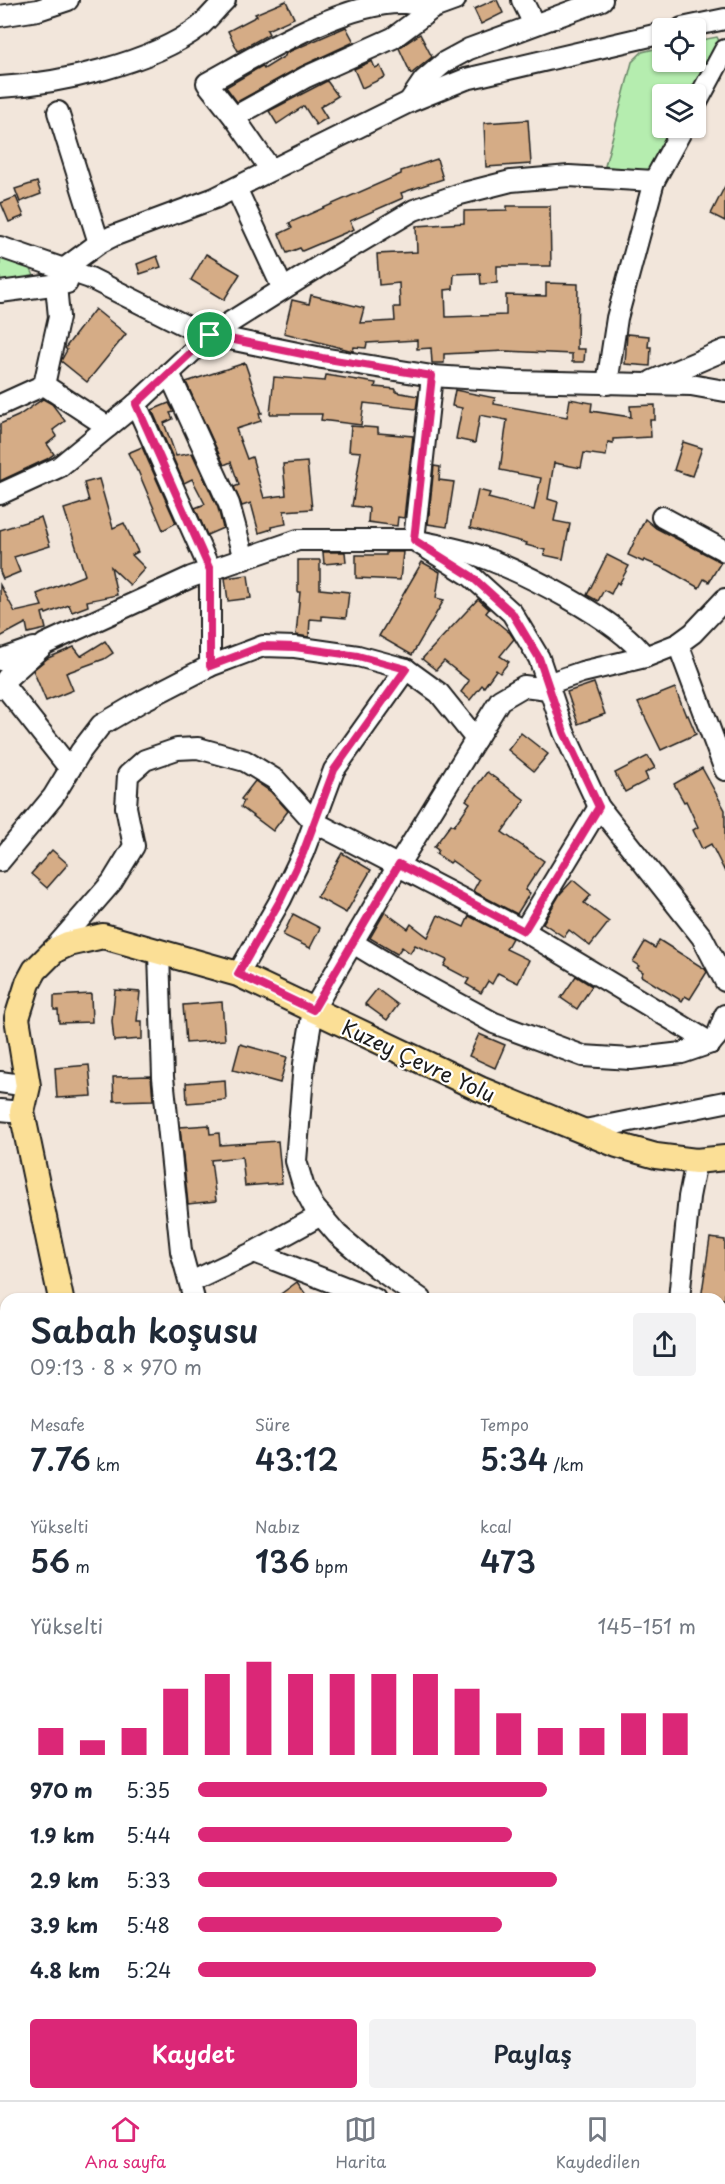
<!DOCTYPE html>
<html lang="tr">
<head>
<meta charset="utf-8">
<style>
  :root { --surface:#fff; --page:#f2f2f3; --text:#1f2937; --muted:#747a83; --line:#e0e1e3; --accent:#db2777 }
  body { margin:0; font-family:"Playpen Sans",sans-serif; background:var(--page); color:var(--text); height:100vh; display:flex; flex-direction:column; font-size:22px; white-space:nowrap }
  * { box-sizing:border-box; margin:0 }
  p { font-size:20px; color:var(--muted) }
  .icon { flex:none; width:33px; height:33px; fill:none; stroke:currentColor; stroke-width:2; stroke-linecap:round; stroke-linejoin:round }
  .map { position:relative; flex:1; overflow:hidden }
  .side { position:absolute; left:0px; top:1293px; width:726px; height:807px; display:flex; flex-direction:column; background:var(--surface); border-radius:18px 18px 0 0; box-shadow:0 2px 4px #0004 }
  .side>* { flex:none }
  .buttons { position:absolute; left:652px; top:18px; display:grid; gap:12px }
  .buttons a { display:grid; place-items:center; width:54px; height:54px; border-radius:6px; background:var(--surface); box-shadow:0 2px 4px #0004; font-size:30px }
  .pin { position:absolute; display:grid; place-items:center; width:51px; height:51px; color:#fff; margin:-26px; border:3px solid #fff; border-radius:50%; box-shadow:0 2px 6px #0007 }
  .round { display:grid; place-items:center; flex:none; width:63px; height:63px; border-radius:6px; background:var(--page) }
  .headline { display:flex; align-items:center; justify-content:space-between; height:102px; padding:0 30px }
  h1 { font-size:33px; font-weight:600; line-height:45px }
  .stats { display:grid; grid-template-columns:repeat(3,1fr); gap:9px; height:102px; padding:6px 30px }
  .stats div { display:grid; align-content:center }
  .stats b { font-size:30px; font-weight:600 }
  .stats small { font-size:16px; font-weight:400 }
  .stats p { font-size:16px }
  .chart { height:168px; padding:12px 30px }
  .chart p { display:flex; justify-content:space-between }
  .chart svg { width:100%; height:108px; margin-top:6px; stroke:var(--accent); stroke-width:6 }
  .action { display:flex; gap:12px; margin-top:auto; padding:12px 30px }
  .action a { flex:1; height:69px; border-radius:6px; background:var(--accent); color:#fff; font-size:24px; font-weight:600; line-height:69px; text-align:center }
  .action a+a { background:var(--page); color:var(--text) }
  ul { padding:0 30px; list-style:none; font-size:20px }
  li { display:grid; grid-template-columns:96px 72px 1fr; align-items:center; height:45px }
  li i { height:15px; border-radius:8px; background:var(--accent) }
  .dock { display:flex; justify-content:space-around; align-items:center; height:84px; border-top:2px solid var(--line); background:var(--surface); font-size:16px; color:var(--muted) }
  .dock a { display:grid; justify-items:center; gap:3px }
  .dock .on { color:var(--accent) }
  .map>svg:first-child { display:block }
  .green { fill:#b5edaf; stroke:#688466; stroke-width:1.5 }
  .building { fill:#d5ac86; stroke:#1c1c1c; stroke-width:1.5 }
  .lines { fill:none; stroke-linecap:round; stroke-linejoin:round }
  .minor-casing { stroke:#1c1c1c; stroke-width:24 }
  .major-casing { stroke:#1c1c1c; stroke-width:28 }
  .minor { stroke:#fff; stroke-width:20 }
  .major { stroke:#fbdf96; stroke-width:24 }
  .route-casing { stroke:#fff; stroke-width:12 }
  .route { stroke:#db2777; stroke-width:8 }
  .labels { text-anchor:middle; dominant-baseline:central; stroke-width:4.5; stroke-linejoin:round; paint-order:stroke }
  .street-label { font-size:21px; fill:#1c1c1c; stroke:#fff }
</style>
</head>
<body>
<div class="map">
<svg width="725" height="2100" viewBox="0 0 725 2100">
  <rect width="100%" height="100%" fill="#f2e6db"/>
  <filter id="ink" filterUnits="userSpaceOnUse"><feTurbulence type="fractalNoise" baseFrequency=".0167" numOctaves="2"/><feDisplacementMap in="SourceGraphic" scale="12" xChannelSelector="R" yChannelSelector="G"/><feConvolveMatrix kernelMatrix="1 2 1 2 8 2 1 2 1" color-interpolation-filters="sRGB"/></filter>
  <g filter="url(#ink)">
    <g class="green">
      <path d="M717 37 719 41 691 94H663V128H674L660 153 645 174 605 166 632 62 642 52 663 47V62H696V41Z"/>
      <path d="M0 256 29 265 35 278 0 282Z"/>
    </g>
    <g class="building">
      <path d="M494 0H497L503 13 481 24 474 9Z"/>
      <path d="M286 1 294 18 267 30 269 34 238 51 228 31 257 16 255 14Z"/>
      <path d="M346 27 354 42 300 67 237 102 226 87 262 66 264 69 285 56 286 53Z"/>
      <path d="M420 34 432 57 411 74 399 48Z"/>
      <path d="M372 61 375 68 380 66 385 77 362 88 354 69Z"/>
      <path d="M327 81 338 96 320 107 327 118 316 125 304 106 277 124 269 111Z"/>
      <path d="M528 120 531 164 486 167 484 123Z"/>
      <path d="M437 159 443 179 401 193 403 198 350 221 354 229 302 251 300 248 287 253 279 234 292 228 289 223 401 174V171Z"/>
      <path d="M37 182 41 194 20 202 15 189Z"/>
      <path d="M725 186V221L711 214Z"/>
      <path d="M16 197 24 216 9 222 1 203Z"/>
      <path d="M507 206H550L551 266H497V283L481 284 480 273 454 274 453 289 445 290 446 317 506 315V295L546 296V283L578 284 577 349H585L584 362H572V354L505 351 444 354V363H432L431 348 417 349V340L367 343 366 348 354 347 353 351 284 333 292 300 309 304 311 295 364 308 360 323 395 321 394 307H400L399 283 379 285 377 254 417 252 416 226 464 223V211L507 210Z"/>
      <path d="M206 254 240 274 224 300 191 280Z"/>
      <path d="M157 256 161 267 140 274 137 264Z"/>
      <path d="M95 309 126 334 87 382 61 361 67 350 65 348Z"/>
      <path d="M627 334 649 336 648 347H651L650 366 625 364Z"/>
      <path d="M245 363 262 413H259L261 421 236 429 247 459 252 457 264 498 286 495 283 464 307 462 312 509 284 511 286 524 271 527 272 529 259 533 251 503 242 506 234 487 239 485 231 462 224 465 186 382Z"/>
      <path d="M326 375 376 383 375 387 396 389V392L418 396 416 409 364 403 361 425 321 420 322 414H270L274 377 325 381Z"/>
      <path d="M455 390 495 398 494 404 567 417 570 399 592 403 591 411 631 417 630 406 655 405V420H650L651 437 613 439V443L608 442 606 456 584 453 581 468 554 463 548 499 558 502 554 521 570 524 563 559 544 555 545 550 526 545 527 543 470 528 478 490 490 493 488 498 534 510 541 478 500 470 507 420 480 415 475 443 456 439 462 408 452 406Z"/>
      <path d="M43 399 52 404 65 421 53 430 57 436 47 444 54 454 47 459 0 481V424L18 416Z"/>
      <path d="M169 403 174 412 170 413 173 419 164 423 176 456 192 453 218 508 223 528 207 535 195 508 205 504 192 479 184 483 152 410Z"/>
      <path d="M351 426 378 428V433L413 436 404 518 398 517 397 526 368 522 369 508 352 506 361 452 349 451Z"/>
      <path d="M683 442 702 448 692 476 674 470Z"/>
      <path d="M142 447 176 523 163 530 138 471H137L128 453Z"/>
      <path d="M434 466 440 467 439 480 454 482 447 527 428 524Z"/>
      <path d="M99 479 113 528 124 523 138 552 132 555 145 568 130 585 111 567 117 595 87 601 88 606 72 612 69 605 46 614 45 612 42 613 46 629 28 633 26 623 0 637V585L15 612 42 606 37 594 85 575 64 509 89 501 84 483Z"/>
      <path d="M41 517 50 546 14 557 20 572 3 579 0 572V530Z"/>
      <path d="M645 519 656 528 721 562 709 582 704 579 699 588 668 570 644 560 643 562 628 555Z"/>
      <path d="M323 552H345L346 562 324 564Z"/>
      <path d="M386 552H403L400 580 356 578V555H386Z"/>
      <path d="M607 555 629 566 619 584 617 582 611 594 604 590 598 601 587 595Z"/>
      <path d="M298 560H320V589L349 592 346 618 322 616V620L310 619 309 637 296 635 300 592H298Z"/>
      <path d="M422 562 440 572 436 598 444 600 412 655 379 636Z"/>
      <path d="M248 575 251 598 228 601 225 578Z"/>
      <path d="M478 599 489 609 486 613 510 633 514 639 500 656 509 662 500 673 496 670 484 687 482 685 470 700 461 692 469 681 444 661 436 670 422 659Z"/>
      <path d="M105 641 113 653 104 659 66 673 73 690 46 701 33 670 48 658 74 647 81 656Z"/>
      <path d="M594 683 605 714 578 724 567 692Z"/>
      <path d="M675 688 686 716 688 715 696 734 661 750 638 703Z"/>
      <path d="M521 733 548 754 534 771 508 750Z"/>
      <path d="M648 756 655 768 645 773 648 780 625 792 615 773Z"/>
      <path d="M702 768 725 810V872L711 844 702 849 693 830 698 827 686 801 684 802 674 784Z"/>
      <path d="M487 772 525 800 502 832 544 861 525 890 530 893 517 914 473 891 479 880 452 861 450 863 436 854 438 850 434 847 451 824 454 826 470 803 466 800Z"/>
      <path d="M255 781 271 792 288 811 273 831 241 807 244 801 241 799Z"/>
      <path d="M52 850 68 864 47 888 31 874Z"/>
      <path d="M342 853 371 870 346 913 317 897Z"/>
      <path d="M573 880 591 895 584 903 609 922 590 946 569 930 564 937 543 923 560 894Z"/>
      <path d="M385 912 408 929 411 924 428 937 438 915 464 927 469 916 512 938 506 949 529 960 518 983 498 973 492 984 488 981 481 993 466 984 469 979 444 966 447 960 415 945 410 953 402 947 397 954 370 938Z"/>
      <path d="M293 914 320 928 310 948 283 935Z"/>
      <path d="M659 940 705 969 707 972 690 999 685 996 682 1001 641 976 643 972 637 968 639 966 633 962 645 942 655 948Z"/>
      <path d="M576 976 592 986 577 1009 561 998Z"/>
      <path d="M377 989 398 1005 387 1020 365 1004Z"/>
      <path d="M115 990 140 992 137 1021H142V1039L114 1041 112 1021Z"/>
      <path d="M91 994 92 1022 59 1023 58 1010H54V996Z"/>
      <path d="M222 1002 225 1040 186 1043 183 1005Z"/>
      <path d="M479 1034 505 1045 495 1068 469 1056Z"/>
      <path d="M240 1044 287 1057 280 1083 233 1070Z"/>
      <path d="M89 1065 92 1096 57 1098 55 1068Z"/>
      <path d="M151 1076 153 1100 114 1101 113 1077Z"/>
      <path d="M225 1080 226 1100 187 1103 186 1083Z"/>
      <path d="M209 1125 210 1134 219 1133 220 1145 278 1141 282 1183 245 1186 242 1157 211 1160 216 1201 188 1204 180 1127Z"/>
      <path d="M710 1238 725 1240V1299H701Z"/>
      <path d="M297 1282 309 1299H274Z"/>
    </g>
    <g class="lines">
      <g class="minor-casing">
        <g id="minor">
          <path d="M522 0 534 24"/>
          <path d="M0 16 38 10 68 0"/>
          <path d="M682 28 725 19"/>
          <path d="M0 87C59 84 151 63 199 27 208 19 216 9 225 0"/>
          <path d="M409 102 424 80 445 62 469 49 602 0"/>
          <path d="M696 104 725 50"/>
          <path d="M58 112 99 243"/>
          <path d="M234 117 306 77 393 38 433 8 455 0"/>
          <path d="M271 170 234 117 207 83C260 54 346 0 406 3 415 4 424 6 433 8"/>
          <path d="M236 188 283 289"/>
          <path d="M0 247 90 278 186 326 210 335 322 358 432 376 513 381 691 385 725 391"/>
          <path d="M65 268 99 243 113 236 215 198 409 102 466 79 663 33"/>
          <path d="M0 292 67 283"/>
          <path d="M169 373 229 504 244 559"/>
          <path d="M432 376 414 540C435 545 457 548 477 555 521 571 620 620 645 657"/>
          <path d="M652 381 725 350"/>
          <path d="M607 384 617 318 654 181 683 128"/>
          <path d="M44 385 108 427"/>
          <path d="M136 404 210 570V666"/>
          <path d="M0 405 44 385 59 317 56 285"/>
          <path d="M0 494 59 467 136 404 210 335 323 264 414 210 460 194 511 181 569 176 654 181"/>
          <path d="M662 517 725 551"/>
          <path d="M725 599 693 633 678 644 725 770"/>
          <path d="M0 660 34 648"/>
          <path d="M3 684 70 769"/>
          <path d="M0 688 7 678 45 644 191 577 298 540H414L471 576 512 613 539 658 564 732 599 807 702 937 725 981"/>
          <path d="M0 861 53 797 81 751 101 725 142 701 210 666 263 646 295 647 358 656 406 669 439 693 476 739"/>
          <path d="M524 931 599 807"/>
          <path d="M353 943 413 979 494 1023 583 1056 631 1059 682 1053 711 1043 717 1036 725 1015"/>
          <path d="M52 951 112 882 134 846 126 807 128 775 145 760 177 749 198 748 245 761 276 780 314 822 524 931 711 1043"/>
          <path d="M159 953 163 1077 181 1251 194 1299"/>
          <path d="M238 974 281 899 303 853 334 770 406 669"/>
          <path d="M0 1082 28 1086"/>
          <path d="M0 1110 22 1112"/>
          <path d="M580 1131 725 1102"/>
          <path d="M254 1252 321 1215"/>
          <path d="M191 1282 254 1252 375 1299"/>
          <path d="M421 1299 377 1268 337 1234 314 1207 304 1188 296 1161 304 1064 313 1010 399 864 500 700 524 686 548 689 550 683 582 672 645 657 678 644"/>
          <path d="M679 1299 689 1197 696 1161"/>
          <path d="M720 1424H725"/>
          <path d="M0 1457 6 1450"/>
          <path d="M720 1749 725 1747"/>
          <path d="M0 1996 6 1991"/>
          <path d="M720 2041 725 2043"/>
          <path d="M3 2100 6 2094"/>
          <path d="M146 2100 147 2094"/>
          <path d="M291 2100 292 2094"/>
          <path d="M374 2100 375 2094"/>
          <path d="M467 2100V2094"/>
          <path d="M593 2100 595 2094"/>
        </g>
      </g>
      <g class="major-casing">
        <g id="major">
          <path d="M61 1299 22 1112 28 1086 17 1018 28 983 35 970 55 950 68 944 103 936 238 974 480 1089 617 1145 656 1156 696 1161 725 1158"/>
          <path d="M0 1768 6 1757"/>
          <path d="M720 2100 725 2076"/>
        </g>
      </g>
      <use href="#minor" class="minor"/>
      <use href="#major" class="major"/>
    </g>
  </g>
  <g class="lines" filter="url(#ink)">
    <g class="route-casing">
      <path id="route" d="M210 335 322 358 432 376 414 540 471 576 512 613 539 658 564 732 599 807 524 931 399 864 313 1010 238 974 281 899 303 853 334 770 406 669 358 656 295 647 263 646 210 666V570L136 404Z"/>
    </g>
    <use href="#route" class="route"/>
  </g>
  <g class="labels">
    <g class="street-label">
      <text transform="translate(419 1060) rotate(25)">Kuzey Çevre Yolu</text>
    </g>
  </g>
</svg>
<div class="buttons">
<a><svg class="icon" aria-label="locate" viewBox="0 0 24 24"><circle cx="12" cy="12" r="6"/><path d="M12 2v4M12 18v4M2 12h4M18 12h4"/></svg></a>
<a><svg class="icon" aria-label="layers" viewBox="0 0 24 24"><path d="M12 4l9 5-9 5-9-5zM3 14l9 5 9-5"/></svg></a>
</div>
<div class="pin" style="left:210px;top:335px;background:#1e9e55"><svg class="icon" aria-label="arrive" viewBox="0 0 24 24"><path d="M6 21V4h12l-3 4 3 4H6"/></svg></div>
<section class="side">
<div class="headline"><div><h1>Sabah koşusu</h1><p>09:13 · 8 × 970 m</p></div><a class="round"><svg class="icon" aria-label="share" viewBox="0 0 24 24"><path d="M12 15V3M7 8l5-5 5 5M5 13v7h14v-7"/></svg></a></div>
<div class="stats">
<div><p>Mesafe</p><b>7.76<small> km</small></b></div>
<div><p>Süre</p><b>43:12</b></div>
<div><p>Tempo</p><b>5:34<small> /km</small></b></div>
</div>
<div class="stats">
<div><p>Yükselti</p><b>56<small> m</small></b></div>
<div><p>Nabız</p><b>136<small> bpm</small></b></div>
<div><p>kcal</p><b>473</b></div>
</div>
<div class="chart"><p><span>Yükselti</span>145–151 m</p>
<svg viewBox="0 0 160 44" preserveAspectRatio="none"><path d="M5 44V33M15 44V38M25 44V33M35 44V17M45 44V11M55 44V6M65 44V11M75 44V11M85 44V11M95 44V11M105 44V17M115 44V27M125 44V33M135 44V33M145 44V27M155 44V27"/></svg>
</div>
<ul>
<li><b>970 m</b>5:35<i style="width:70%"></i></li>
<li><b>1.9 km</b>5:44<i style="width:63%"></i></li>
<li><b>2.9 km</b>5:33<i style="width:72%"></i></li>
<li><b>3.9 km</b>5:48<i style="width:61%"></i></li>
<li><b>4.8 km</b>5:24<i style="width:80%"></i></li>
</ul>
<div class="action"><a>Kaydet</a><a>Paylaş</a></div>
</section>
</div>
<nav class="dock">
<a class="on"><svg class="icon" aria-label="home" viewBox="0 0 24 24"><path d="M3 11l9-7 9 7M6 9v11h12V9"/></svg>Ana sayfa</a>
<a><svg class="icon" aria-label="map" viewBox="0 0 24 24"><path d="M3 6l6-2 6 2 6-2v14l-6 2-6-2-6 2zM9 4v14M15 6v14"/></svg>Harita</a>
<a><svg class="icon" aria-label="saved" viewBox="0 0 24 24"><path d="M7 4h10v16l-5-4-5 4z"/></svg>Kaydedilen</a>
</nav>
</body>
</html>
